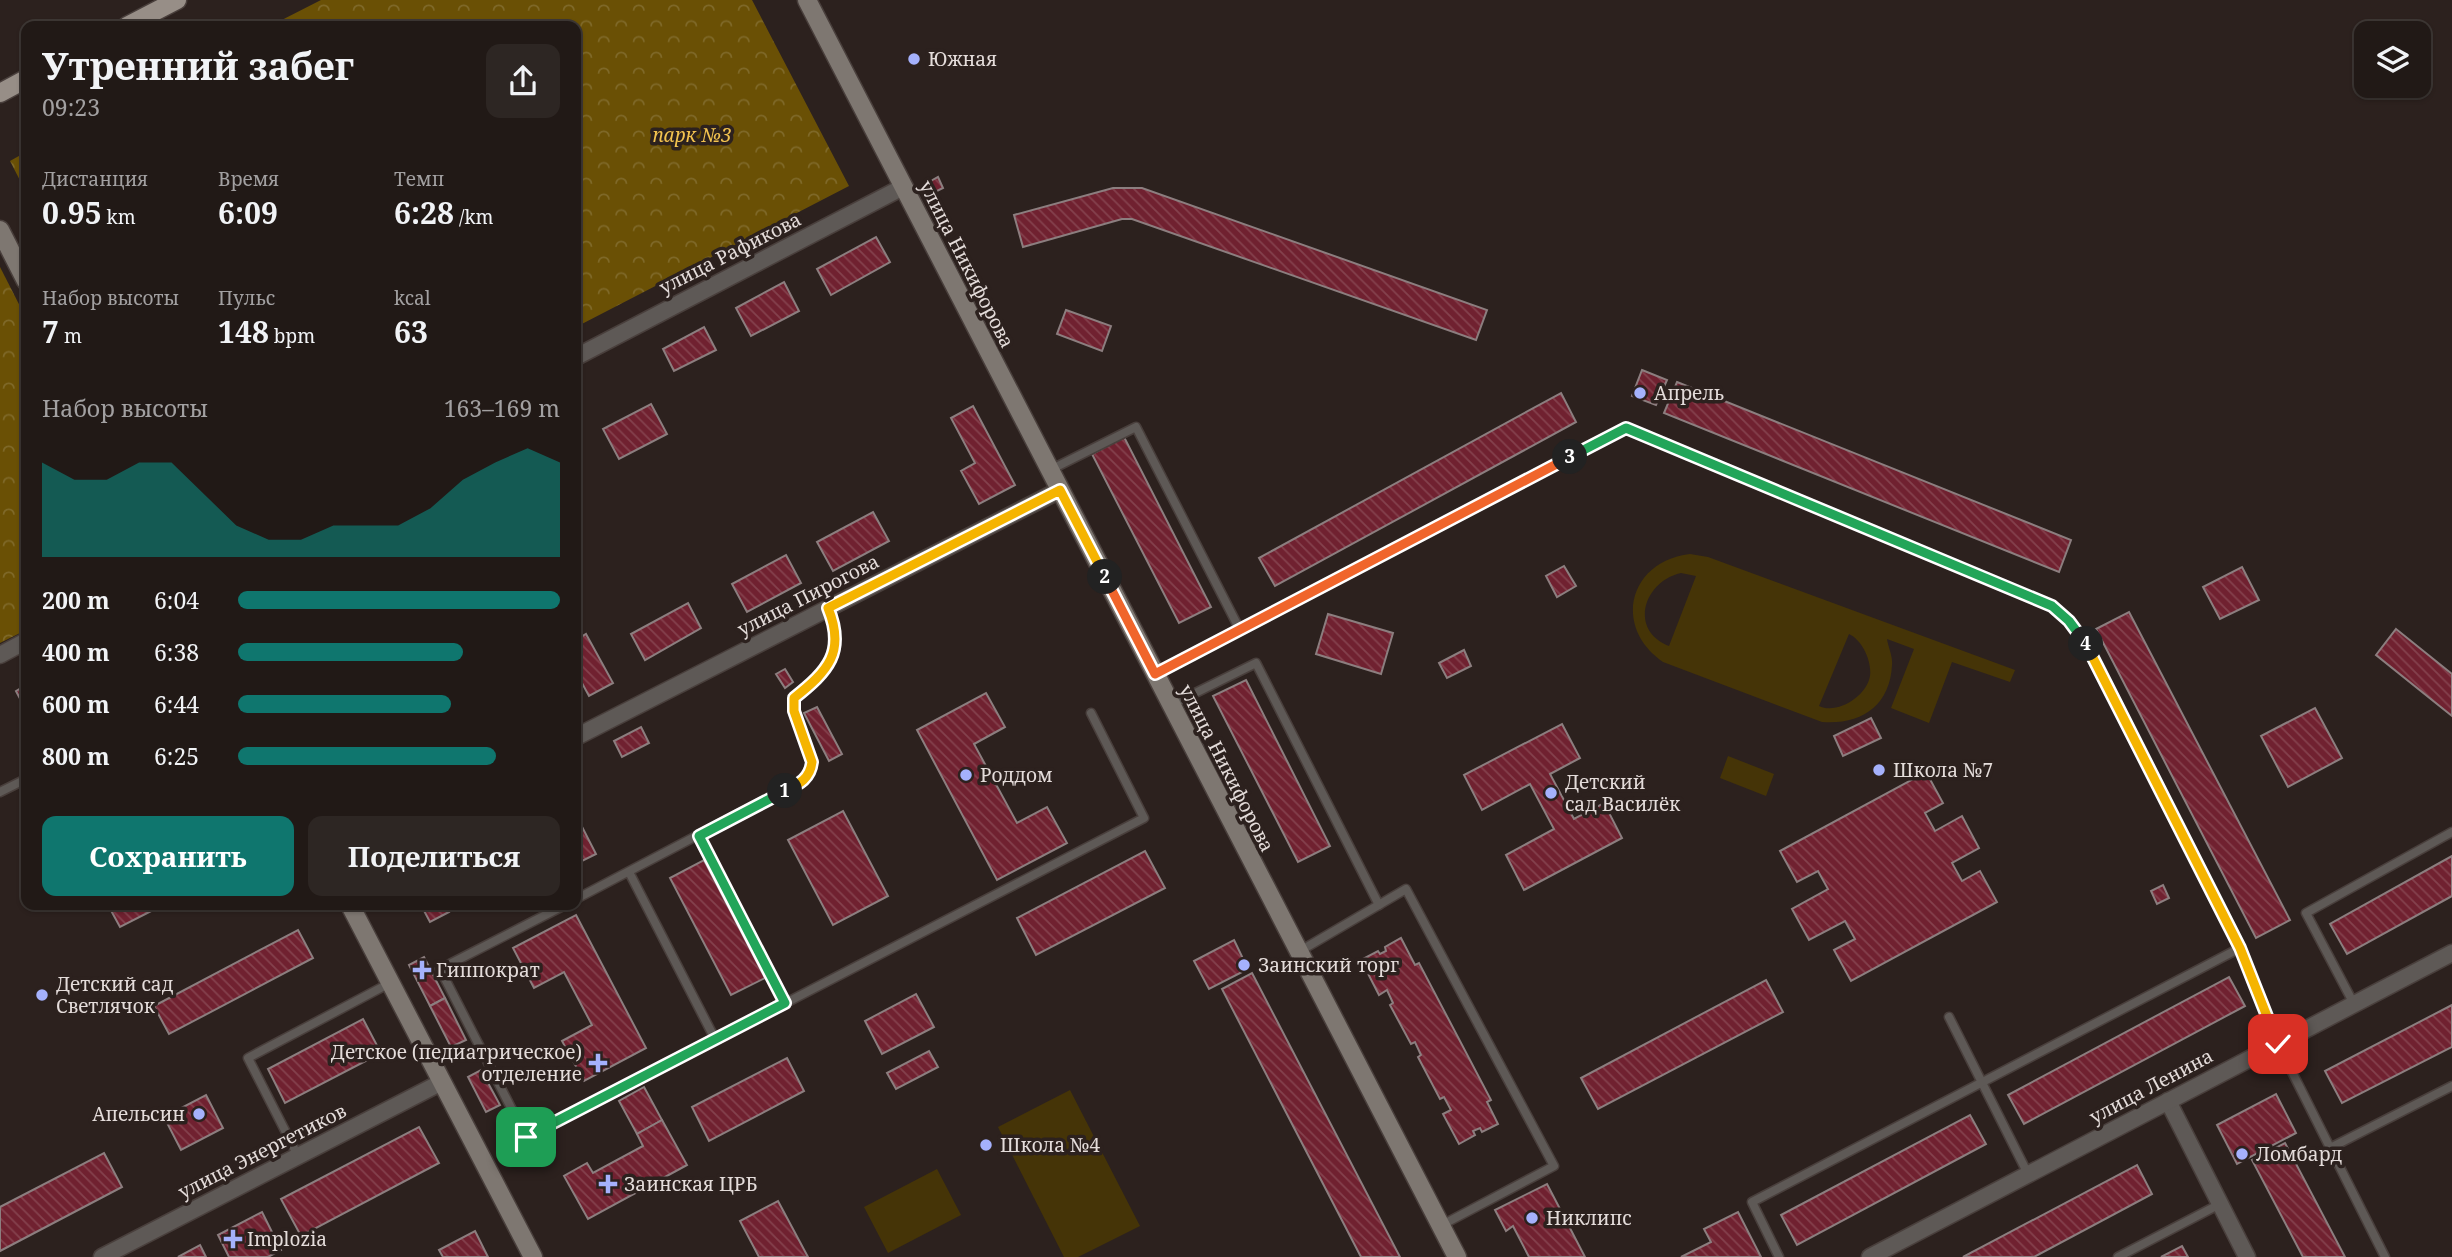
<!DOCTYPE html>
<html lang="ru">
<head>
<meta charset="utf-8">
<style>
  :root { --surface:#211916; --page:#2d2623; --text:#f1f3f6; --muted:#a2a0a1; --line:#3e3835; --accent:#0f766e }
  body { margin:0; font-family:"Noto Serif",serif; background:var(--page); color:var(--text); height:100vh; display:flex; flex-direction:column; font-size:26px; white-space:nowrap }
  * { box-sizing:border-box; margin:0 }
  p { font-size:23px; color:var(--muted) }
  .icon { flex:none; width:38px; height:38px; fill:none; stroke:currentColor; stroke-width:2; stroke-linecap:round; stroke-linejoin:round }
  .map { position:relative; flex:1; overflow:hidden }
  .side { position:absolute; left:21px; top:21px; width:560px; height:889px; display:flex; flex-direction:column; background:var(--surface); border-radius:14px; box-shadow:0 2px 5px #0004,0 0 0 2px var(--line) }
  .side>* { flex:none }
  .buttons { position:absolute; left:2354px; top:21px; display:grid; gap:14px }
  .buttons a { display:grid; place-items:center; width:77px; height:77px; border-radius:14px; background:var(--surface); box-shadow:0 2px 5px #0004,0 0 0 2px var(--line); font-size:35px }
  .pin { position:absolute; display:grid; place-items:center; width:60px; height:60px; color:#fff; margin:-30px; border-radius:14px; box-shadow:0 4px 10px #0006 }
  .km { position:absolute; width:35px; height:35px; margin:-18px; border-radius:50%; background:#222; color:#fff; font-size:19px; line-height:35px; text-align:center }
  .round { display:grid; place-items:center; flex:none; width:74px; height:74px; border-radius:14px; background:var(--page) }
  .summary { display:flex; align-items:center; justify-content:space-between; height:119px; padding:0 21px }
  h1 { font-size:38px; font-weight:700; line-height:52px }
  .metrics { display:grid; grid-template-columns:repeat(3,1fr); gap:10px; height:119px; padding:7px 21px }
  .metrics div { display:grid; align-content:center }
  .metrics b { font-size:30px; font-weight:700 }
  .metrics small { font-size:19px; font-weight:400 }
  .metrics p { font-size:19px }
  .chart { height:196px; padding:14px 21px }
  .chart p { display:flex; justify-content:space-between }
  .chart svg { width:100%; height:126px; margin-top:7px; fill:var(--accent); opacity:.7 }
  .button { display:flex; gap:14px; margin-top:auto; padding:14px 21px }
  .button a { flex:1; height:80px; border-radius:14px; background:var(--accent); color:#fff; font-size:28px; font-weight:700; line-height:80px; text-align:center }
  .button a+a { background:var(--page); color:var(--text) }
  ul { padding:0 21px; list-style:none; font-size:23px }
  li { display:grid; grid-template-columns:112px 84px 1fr; align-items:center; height:52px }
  li i { height:18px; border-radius:9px; background:var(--accent) }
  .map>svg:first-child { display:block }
  .grass { fill:#453407; fill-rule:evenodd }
  .forest { fill:url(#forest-crowns) }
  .building { fill:url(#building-back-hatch); stroke:#8c7e7f; stroke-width:2 }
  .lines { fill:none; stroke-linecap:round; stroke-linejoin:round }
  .lane-casing { stroke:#493f3c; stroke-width:11 }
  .street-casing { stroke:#493f3c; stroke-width:19 }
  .secondary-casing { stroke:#493f3c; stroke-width:21 }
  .primary-casing { stroke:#493f3c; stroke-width:21 }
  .lane { stroke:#5e5956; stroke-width:8 }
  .street { stroke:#5e5956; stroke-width:16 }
  .secondary { stroke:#7e7771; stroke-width:18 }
  .primary { stroke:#978e87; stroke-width:18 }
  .split-1-casing { stroke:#fff; stroke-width:14 }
  .split-2-casing { stroke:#fff; stroke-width:14 }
  .split-3-casing { stroke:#fff; stroke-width:14 }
  .split-4-casing { stroke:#fff; stroke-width:14 }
  .split-5-casing { stroke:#fff; stroke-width:14 }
  .split-1 { stroke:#22a559; stroke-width:9 }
  .split-2 { stroke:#f5b400; stroke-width:9 }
  .split-3 { stroke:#f0652b; stroke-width:9 }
  .split-4 { stroke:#22a559; stroke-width:9 }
  .split-5 { stroke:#f5b400; stroke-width:9 }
  .poi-dot { fill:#a5b1fc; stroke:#2c211e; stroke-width:2.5 }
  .labels { text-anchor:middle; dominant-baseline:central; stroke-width:7; stroke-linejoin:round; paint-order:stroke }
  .poi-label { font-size:19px; fill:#e4dcda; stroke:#2c211e; text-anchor:start }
  .park-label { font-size:19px; font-style:italic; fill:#f3c34f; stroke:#2c211e }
  .street-label { font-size:19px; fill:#e4dcda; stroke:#2c211e }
</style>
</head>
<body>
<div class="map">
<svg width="2452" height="1257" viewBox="0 0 2452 1257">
  <defs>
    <pattern id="forest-crowns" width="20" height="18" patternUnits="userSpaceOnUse" patternTransform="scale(1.75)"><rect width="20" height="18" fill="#6a5005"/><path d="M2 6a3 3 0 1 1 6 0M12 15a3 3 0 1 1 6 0" fill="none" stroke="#7f6929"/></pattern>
    <pattern id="building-back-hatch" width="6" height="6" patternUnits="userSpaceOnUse" patternTransform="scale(1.75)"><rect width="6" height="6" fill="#702130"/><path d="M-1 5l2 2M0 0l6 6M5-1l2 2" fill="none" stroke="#84414d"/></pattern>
  </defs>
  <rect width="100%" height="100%" fill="#2c211e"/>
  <g class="grass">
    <path d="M1690 554 1708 557 2015 670 2010 682 1952 662 1929 723 1891 708 1914 649 1887 639C1888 647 1893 656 1892 665 1890 706 1861 725 1822 722L1663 662C1612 627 1629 561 1690 554ZM1681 573 1696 576 1669 646C1628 630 1644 581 1681 573ZM1849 634C1862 640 1872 661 1870 676 1867 696 1837 715 1819 706Z"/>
    <path d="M1728 756 1774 774 1766 796 1720 778Z"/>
    <path d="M1070 1090 1140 1226 1078 1257H1064L998 1127Z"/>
    <path d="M937 1169 961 1215 888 1253 864 1207Z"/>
  </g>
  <g class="forest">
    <path d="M321 0H752L849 186 576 327V26H270Z"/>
    <path d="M26 152V192L10 161Z"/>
    <path d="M0 267 26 318V630L0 643Z"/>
  </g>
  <g class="building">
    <path d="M938 177 943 188 935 192 929 182Z"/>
    <path d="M1113 188H1142L1487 310 1476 340 1132 219H1122L1023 247 1014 215Z"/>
    <path d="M876 237 890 262 831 295 817 269Z"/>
    <path d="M784 282 799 311 751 336 736 308Z"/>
    <path d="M1066 310 1111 326 1102 351 1057 334Z"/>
    <path d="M704 327 716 350 674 371 663 349Z"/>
    <path d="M1642 370 1667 380 1656 405 1632 396Z"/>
    <path d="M1677 382 2071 540 2059 572 1664 413Z"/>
    <path d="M1561 393 1576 422 1275 586 1259 558Z"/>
    <path d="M651 404 667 434 619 459 603 429Z"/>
    <path d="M973 406 1015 485 979 504 961 471 975 463 951 418Z"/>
    <path d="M1124 437 1211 607 1179 623 1092 454Z"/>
    <path d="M873 512 889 541 833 571 817 542Z"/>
    <path d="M786 555 801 583 747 612 732 584Z"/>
    <path d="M1564 566 1576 586 1557 597 1546 576Z"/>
    <path d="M2242 567 2259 600 2220 619 2203 587Z"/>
    <path d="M688 603 701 628 645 660 631 634Z"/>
    <path d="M2129 612 2290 920 2256 938 2096 629Z"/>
    <path d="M1328 614 1393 633 1381 674 1316 654Z"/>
    <path d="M2396 629 2452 674V716L2376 655Z"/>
    <path d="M586 634 613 683 589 696 576 672V640Z"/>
    <path d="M1464 650 1471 666 1447 678 1439 663Z"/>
    <path d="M785 669 793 682 785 688 776 674Z"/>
    <path d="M1246 680 1330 846 1298 862 1213 696Z"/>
    <path d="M26 685V710L16 691Z"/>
    <path d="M986 693 1005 727 974 744 1017 823 1047 807 1067 843 997 880 917 730Z"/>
    <path d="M817 707 842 754 829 761 804 713Z"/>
    <path d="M2315 708 2342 758 2288 787 2261 736Z"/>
    <path d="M1871 718 1881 738 1843 756 1834 736Z"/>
    <path d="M1562 724 1580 758 1550 774 1574 819 1604 803 1622 838 1524 890 1506 855 1554 829 1530 784 1482 810 1464 775Z"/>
    <path d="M641 727 649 743 622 757 614 741Z"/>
    <path d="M1926 772 1943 803 1925 813 1935 831 1962 816 1979 848 1952 863 1962 881 1980 871 1997 902 1851 981 1834 950 1855 939 1845 921 1809 940 1792 909 1828 889 1818 871 1797 882 1780 851Z"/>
    <path d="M843 811 888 896 833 925 788 840Z"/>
    <path d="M576 815 596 854 576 864Z"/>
    <path d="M1145 851 1165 888 1036 955 1017 918Z"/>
    <path d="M2452 856V896L2347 954 2330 924Z"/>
    <path d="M704 860 765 978 731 995 670 878Z"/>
    <path d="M2163 885 2169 898 2157 904 2151 891Z"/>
    <path d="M108 905H163L120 927Z"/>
    <path d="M421 905H445L449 912 430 922Z"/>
    <path d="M576 915 646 1048 584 1081 562 1041 592 1025 564 972 534 988 513 948Z"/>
    <path d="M298 930 313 958 169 1034 154 1006Z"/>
    <path d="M1401 938 1415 965 1419 963 1491 1100 1487 1102 1498 1124 1482 1132 1480 1128 1473 1131 1475 1135 1459 1144 1443 1114 1451 1110 1444 1097 1440 1099 1418 1057 1421 1055 1415 1042 1411 1044 1390 1005 1393 1003 1387 990 1379 995 1361 960 1378 951 1380 954 1386 951 1385 947Z"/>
    <path d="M1234 940 1248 969 1209 989 1194 961Z"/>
    <path d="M424 957 445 998 430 1006 409 965Z"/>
    <path d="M1252 973 1400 1257H1361L1222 989Z"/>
    <path d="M2229 977 2245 1006 2024 1124 2008 1095Z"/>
    <path d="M1766 980 1783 1012 1598 1109 1581 1078Z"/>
    <path d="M916 994 934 1027 882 1054 865 1021Z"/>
    <path d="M445 998 466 1040 451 1047 430 1006Z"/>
    <path d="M2452 1005V1047L2342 1103 2325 1071Z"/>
    <path d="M363 1019 381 1053 285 1103 268 1069Z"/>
    <path d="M929 1051 938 1067 896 1089 887 1073Z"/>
    <path d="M787 1058 804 1091 709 1141 692 1107Z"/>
    <path d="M481 1070 500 1105 486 1112 468 1077Z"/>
    <path d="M644 1087 662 1120 637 1134 619 1101Z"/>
    <path d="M2276 1094 2296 1133 2237 1164 2217 1125Z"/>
    <path d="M206 1095 223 1128 181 1150 164 1117Z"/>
    <path d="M1970 1115 1986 1144 1797 1245 1781 1215Z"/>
    <path d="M662 1120 687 1165 588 1219 564 1176 587 1163 593 1173 643 1146 637 1134Z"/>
    <path d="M419 1127 439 1163 301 1236 281 1199Z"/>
    <path d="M2285 1143 2345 1257H2303L2252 1160Z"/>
    <path d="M104 1153 122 1187 0 1251V1207Z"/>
    <path d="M2137 1165 2152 1194 2034 1257H1963Z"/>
    <path d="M1547 1184 1585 1257H1529L1513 1226 1506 1231 1495 1210Z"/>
    <path d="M778 1201 808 1257H759L740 1221Z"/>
    <path d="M262 1212 281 1250 268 1257H229L218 1235Z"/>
    <path d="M1738 1212 1761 1257H1681L1711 1242 1704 1229Z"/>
    <path d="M475 1231 488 1257H443L439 1250Z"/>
    <path d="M200 1245 206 1257H178Z"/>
    <path d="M2182 1246 2188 1257H2161Z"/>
  </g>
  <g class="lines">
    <g class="lane-casing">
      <g id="lane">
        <path d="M1050 470 1136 427 1240 630"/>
        <path d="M1156 674 1626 428 2052 606 2069 621 2084 639 2240 948 2278 1044 2385 1257"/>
        <path d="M1171 705 1256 663 1379 905"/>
        <path d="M0 792 26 779"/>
        <path d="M699 836 785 1003"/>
        <path d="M629 872 715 1039"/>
        <path d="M576 899 805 779 811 770 812 762 795 711 794 698C828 671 846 653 828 608"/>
        <path d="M565 905 440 969 526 1137 1144 818 1091 713"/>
        <path d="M1300 951 1406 889 1554 1166 1440 1226"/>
        <path d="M2354 1004 2306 913 2452 832"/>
        <path d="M1949 1017 2028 1174"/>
        <path d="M2330 1148 2452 1086"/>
        <path d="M298 1156 248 1058 390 983"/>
        <path d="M1779 1257 1752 1202 2240 948"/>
        <path d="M2118 1257 2220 1204"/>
      </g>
    </g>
    <g class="street-casing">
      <g id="street">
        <path d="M576 357 903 187"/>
        <path d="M0 655 26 641"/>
        <path d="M576 737 1060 490"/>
        <path d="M2168 1101 2247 1257"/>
        <path d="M102 1257 442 1082"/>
        <path d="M1870 1257 2452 953"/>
      </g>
    </g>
    <g class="secondary-casing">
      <g id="secondary">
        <path d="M807 0 1457 1257"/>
        <path d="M0 230 26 281"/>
        <path d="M350 905 533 1257"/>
      </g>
    </g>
    <g class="primary-casing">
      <g id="primary">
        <path d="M127 26 177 0"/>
        <path d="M0 93 26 79"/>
      </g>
    </g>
    <use href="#lane" class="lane"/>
    <use href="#street" class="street"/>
    <use href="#secondary" class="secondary"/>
    <use href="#primary" class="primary"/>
  </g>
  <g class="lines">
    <g class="split-1-casing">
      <path id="split-1" d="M526 1137 785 1003 699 836 785 791"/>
    </g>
    <g class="split-2-casing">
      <path id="split-2" d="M785 791C799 784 810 779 812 762L794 711V698C828 671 846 652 828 608L1060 490 1105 577"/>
    </g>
    <g class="split-3-casing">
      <path id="split-3" d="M1105 577 1155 674 1570 457"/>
    </g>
    <g class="split-4-casing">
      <path id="split-4" d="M1570 457 1626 428 2052 606 2069 621 2086 644"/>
    </g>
    <g class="split-5-casing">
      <path id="split-5" d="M2086 644 2240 948 2278 1044"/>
    </g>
    <use href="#split-1" class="split-1"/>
    <use href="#split-2" class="split-2"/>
    <use href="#split-3" class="split-3"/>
    <use href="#split-4" class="split-4"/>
    <use href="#split-5" class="split-5"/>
  </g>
  <g class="poi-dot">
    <circle cx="914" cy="59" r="7"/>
    <circle cx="1640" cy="393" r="7"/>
    <circle cx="1879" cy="770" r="7"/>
    <circle cx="966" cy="775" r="7"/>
    <circle cx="1551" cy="793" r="7"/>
    <circle cx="1244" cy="965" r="7"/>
    <path d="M418.5 959.5h7v7h7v7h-7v7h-7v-7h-7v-7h7z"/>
    <circle cx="42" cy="995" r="7"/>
    <path d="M594.5 1052.5h7v7h7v7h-7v7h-7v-7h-7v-7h7z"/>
    <circle cx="199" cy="1114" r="7"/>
    <circle cx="986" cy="1145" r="7"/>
    <circle cx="2242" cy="1154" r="7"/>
    <path d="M604.5 1173.5h7v7h7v7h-7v7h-7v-7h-7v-7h7z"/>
    <circle cx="1532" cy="1218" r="7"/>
    <path d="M229.5 1228.5h7v7h7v7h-7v7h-7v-7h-7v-7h7z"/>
  </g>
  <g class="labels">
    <g class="poi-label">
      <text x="928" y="59">Южная</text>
      <text x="1654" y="393">Апрель</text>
      <text x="1893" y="770">Школа №7</text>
      <text x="980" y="775">Роддом</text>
      <text x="1565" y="782">Детский<tspan x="1565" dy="22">сад Василёк</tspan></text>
      <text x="1258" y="965">Заинский торг</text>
      <text x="436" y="970">Гиппократ</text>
      <text x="56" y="984">Детский сад<tspan x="56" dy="22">Светлячок</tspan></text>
      <text x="582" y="1052" text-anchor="end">Детское (педиатрическое)<tspan x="582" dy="22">отделение</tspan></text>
      <text x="185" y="1114" text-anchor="end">Апельсин</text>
      <text x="1000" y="1145">Школа №4</text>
      <text x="2256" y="1154">Ломбард</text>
      <text x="624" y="1184">Заинская ЦРБ</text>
      <text x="1546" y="1218">Никлипс</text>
      <text x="247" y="1239">Implozia</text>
    </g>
    <g class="park-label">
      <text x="692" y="135">парк №3</text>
    </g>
    <g class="street-label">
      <text transform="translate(730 253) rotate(-27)">улица Рафикова</text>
      <text transform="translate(967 264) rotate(63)">улица Никифорова</text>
      <text transform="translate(808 595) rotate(-27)">улица Пирогова</text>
      <text transform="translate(1227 768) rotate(63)">улица Никифорова</text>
      <text transform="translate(2151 1086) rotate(-28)">улица Ленина</text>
      <text transform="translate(262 1151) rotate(-27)">улица Энергетиков</text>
    </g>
  </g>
</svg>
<div class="buttons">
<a><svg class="icon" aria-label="layers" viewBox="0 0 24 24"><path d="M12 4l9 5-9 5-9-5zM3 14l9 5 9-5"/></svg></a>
</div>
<div class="pin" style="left:526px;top:1137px;background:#1e9e55"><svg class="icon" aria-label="arrive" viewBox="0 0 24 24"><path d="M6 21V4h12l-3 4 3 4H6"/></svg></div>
<div class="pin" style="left:2278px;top:1044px;background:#d93025"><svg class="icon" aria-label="check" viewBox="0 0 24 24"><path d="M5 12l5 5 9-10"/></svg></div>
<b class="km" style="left:785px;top:791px">1</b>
<b class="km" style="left:1105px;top:577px">2</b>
<b class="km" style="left:1570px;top:457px">3</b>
<b class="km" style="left:2086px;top:644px">4</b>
<section class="side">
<div class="summary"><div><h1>Утренний забег</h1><p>09:23</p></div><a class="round"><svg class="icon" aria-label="share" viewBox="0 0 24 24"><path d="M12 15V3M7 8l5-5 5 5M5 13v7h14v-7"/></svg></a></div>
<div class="metrics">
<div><p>Дистанция</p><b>0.95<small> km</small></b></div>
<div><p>Время</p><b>6:09</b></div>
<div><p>Темп</p><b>6:28<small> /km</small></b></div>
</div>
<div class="metrics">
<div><p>Набор высоты</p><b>7<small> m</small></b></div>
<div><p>Пульс</p><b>148<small> bpm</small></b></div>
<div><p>kcal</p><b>63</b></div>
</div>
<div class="chart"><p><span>Набор высоты</span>163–169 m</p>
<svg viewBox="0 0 160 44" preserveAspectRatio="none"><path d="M0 44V11L10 17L20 17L30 11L40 11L50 22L60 33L70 38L80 38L90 33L100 33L110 33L120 27L130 17L140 11L150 6L160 11V44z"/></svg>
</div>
<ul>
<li><b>200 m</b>6:04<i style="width:100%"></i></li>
<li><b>400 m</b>6:38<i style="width:70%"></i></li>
<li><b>600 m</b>6:44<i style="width:66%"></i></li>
<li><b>800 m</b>6:25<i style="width:80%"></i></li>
</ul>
<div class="button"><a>Сохранить</a><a>Поделиться</a></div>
</section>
</div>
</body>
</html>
